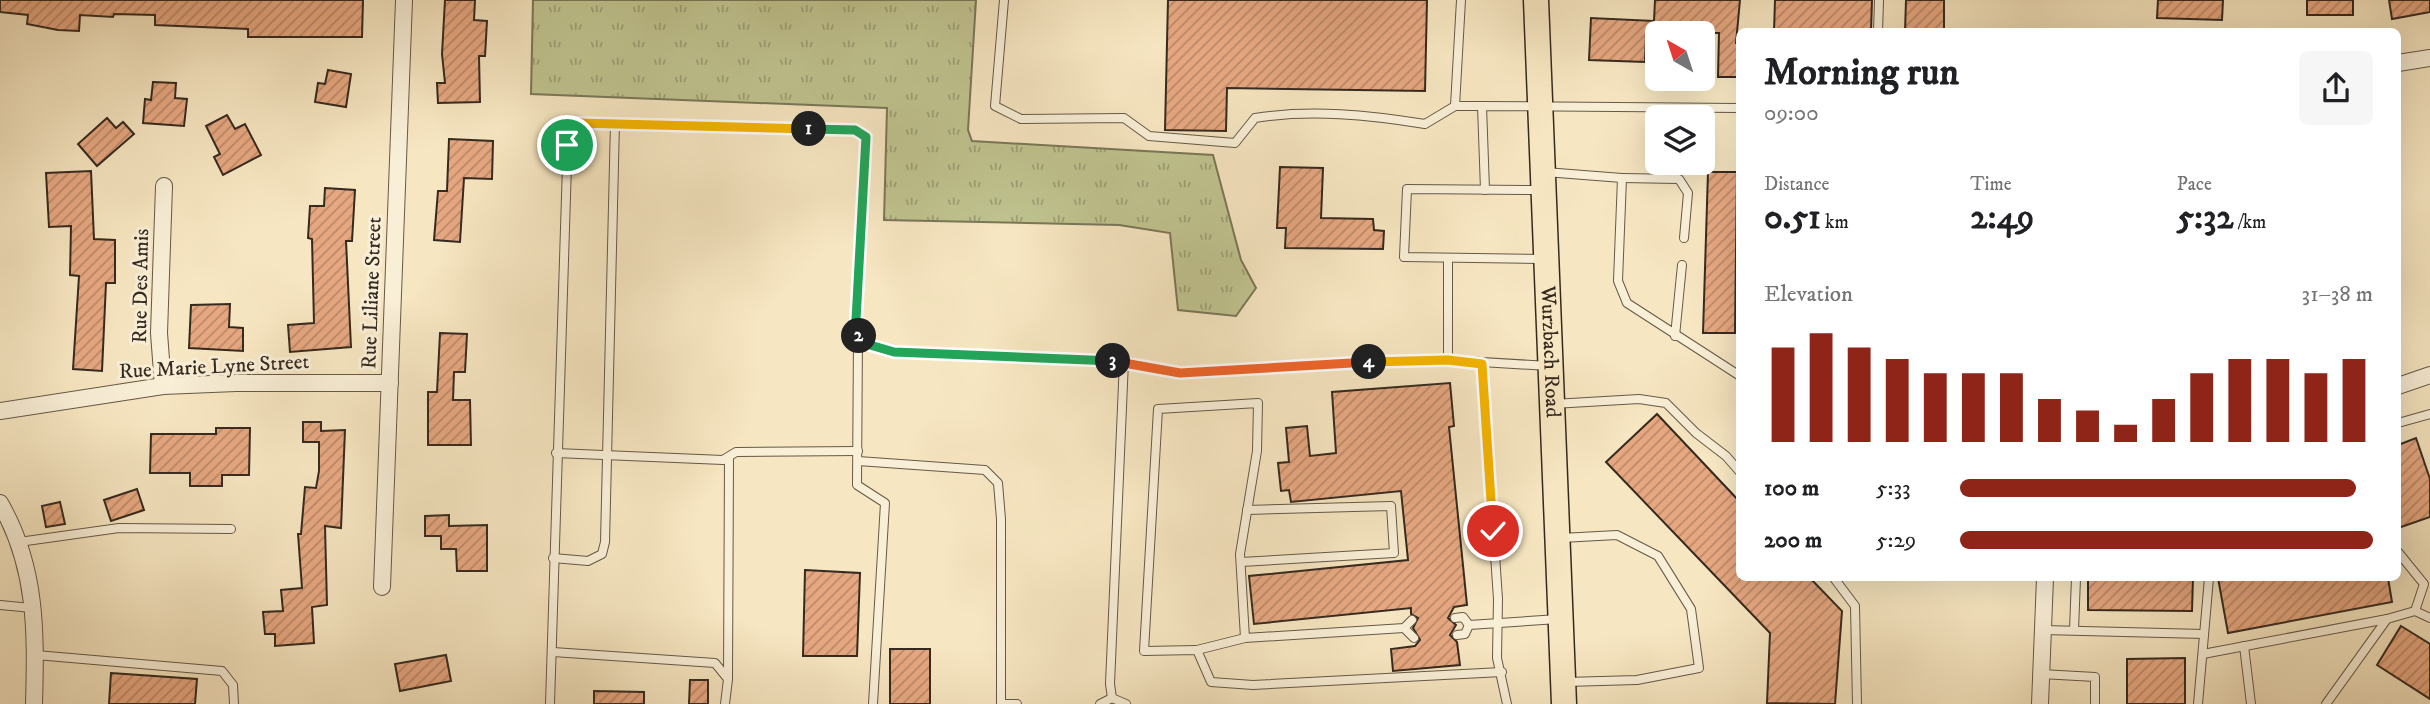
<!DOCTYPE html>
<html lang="en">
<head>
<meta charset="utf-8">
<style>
  :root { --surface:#fff; --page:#f6f6f6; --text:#202124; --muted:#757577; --accent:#8f2418 }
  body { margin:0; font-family:"IM FELL DW Pica",serif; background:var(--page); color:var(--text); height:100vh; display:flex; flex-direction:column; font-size:26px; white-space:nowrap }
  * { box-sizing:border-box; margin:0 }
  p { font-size:23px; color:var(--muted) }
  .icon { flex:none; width:38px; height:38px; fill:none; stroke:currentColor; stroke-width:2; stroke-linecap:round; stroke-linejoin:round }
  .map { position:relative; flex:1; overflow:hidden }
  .sheet { position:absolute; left:1736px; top:28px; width:665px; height:553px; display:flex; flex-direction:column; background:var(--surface); border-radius:10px; box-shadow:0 7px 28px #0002 }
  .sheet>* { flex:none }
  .needle { width:46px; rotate:321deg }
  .tools { position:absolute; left:1645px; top:21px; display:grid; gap:14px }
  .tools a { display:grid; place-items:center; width:70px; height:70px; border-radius:10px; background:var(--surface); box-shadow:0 7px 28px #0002; font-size:35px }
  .pin { position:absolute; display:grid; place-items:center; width:60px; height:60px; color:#fff; margin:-30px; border:4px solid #fff; border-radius:50%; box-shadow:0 2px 7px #0007 }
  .km { position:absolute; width:35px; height:35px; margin:-18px; border-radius:50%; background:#222; color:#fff; font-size:19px; line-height:35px; text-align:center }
  .round { display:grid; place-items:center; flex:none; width:74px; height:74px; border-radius:10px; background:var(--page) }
  .head { display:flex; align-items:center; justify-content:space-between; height:119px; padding:0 28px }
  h1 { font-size:38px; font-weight:700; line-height:52px }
  .stats { display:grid; grid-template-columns:repeat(3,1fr); gap:10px; height:119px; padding:7px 28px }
  .stats div { display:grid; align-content:center }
  .stats b { font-size:35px; font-weight:700 }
  .stats small { font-size:19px; font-weight:400 }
  .stats p { font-size:19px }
  .chart { height:196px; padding:14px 28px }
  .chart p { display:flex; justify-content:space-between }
  .chart svg { width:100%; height:126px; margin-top:7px; stroke:var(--accent); stroke-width:6 }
  ul { padding:0 28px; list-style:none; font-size:23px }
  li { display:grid; grid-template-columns:112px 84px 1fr; align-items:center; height:52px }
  li i { height:18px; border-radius:9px; background:var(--accent) }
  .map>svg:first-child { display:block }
  .grass { fill:url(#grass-tufts); stroke:#7a7758; stroke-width:2 }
  .building { fill:url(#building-hatch); stroke:#352a20; stroke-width:2 }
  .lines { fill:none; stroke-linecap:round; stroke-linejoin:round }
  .service-casing { stroke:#655948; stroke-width:10 }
  .minor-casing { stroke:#655948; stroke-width:18 }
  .primary-casing { stroke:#352a20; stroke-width:27 }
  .service { stroke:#f9efd7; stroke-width:8 }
  .minor { stroke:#f9efd7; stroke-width:16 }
  .primary { stroke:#f6e6c1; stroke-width:24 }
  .split-1-casing { stroke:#fff; stroke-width:14 }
  .split-2-casing { stroke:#fff; stroke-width:14 }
  .split-3-casing { stroke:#fff; stroke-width:14 }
  .split-4-casing { stroke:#fff; stroke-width:14 }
  .split-5-casing { stroke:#fff; stroke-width:14 }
  .split-1 { stroke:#f5b400; stroke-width:9 }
  .split-2 { stroke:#22a559; stroke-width:9 }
  .split-3 { stroke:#22a559; stroke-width:9 }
  .split-4 { stroke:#f0652b; stroke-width:9 }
  .split-5 { stroke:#f5b400; stroke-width:9 }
  .labels { text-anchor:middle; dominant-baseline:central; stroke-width:6; stroke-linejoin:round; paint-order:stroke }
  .street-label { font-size:21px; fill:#352a20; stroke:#f9efd7 }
</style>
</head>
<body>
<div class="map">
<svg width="2430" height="704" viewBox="0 0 2430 704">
  <defs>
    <pattern id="grass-tufts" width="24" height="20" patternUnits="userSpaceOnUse" patternTransform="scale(1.75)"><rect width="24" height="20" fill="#c0c490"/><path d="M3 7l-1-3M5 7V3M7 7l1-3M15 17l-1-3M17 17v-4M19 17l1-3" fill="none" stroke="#9d9f75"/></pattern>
    <pattern id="building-hatch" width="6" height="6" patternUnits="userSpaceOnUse" patternTransform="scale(1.75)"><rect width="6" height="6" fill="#e7a881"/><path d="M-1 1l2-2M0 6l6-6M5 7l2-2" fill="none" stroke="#bc8969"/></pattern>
  </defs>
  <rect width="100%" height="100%" fill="#f6e6c1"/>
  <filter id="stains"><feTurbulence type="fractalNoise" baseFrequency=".00286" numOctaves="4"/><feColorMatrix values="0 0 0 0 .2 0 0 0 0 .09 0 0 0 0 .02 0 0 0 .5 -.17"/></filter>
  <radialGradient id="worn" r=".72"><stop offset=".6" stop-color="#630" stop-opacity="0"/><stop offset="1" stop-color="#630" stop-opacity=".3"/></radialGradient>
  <path class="grass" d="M533 0H976L968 130 972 141 1213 155 1241 260 1256 288 1236 316 1178 310 1170 233 1119 225 884 220 887 108 531 94Z"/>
  <g class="building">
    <path d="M0 0H363L362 37H248V29L155 25V15L114 14 113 17 80 15 79 31 58 30 27 24 28 15 0 12Z"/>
    <path d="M445 0H475L474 20 487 21 485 56H479L480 102 438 103 437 83H445L442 54Z"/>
    <path d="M1168 0H1427L1425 91 1227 88 1226 131 1165 130Z"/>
    <path d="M1655 0H1740L1736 43H1740V77H1718L1719 33H1646L1645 62 1589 60 1591 18 1654 21Z"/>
    <path d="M1775 0H1872L1871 32H1774Z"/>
    <path d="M1906 0H1944V32H1905Z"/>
    <path d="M2158 0H2223L2222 20 2157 18Z"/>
    <rect x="2307" y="0" width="46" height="15"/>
    <path d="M2389 0H2430V12L2392 19Z"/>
    <path d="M328 70 351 74 346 107 315 102 318 83 325 84Z"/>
    <path d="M153 82 176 83 175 98 187 99 184 126 143 123 145 99 151 100Z"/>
    <path d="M227 115 235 129 245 124 261 155 223 175 214 157 220 154 206 126Z"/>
    <path d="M107 118 116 128 123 122 134 134 97 166 78 144Z"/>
    <path d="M449 139 493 141 492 179 464 178 460 242 434 240 438 191H447Z"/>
    <path d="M1280 167 1323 168 1321 218 1373 219 1374 230 1384 231 1383 249 1285 248 1286 228H1277Z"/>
    <path d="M91 171 94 239 115 240V283H106L102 371 73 369 79 276 70 275 71 226 49 227 46 173Z"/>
    <path d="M1708 172H1737L1735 333H1703Z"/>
    <path d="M325 188 355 190 352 241H346L351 347 290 352 288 325 314 323 312 239 308 238 310 206H324Z"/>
    <path d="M230 304 229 327 243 328V351L189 348 191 305Z"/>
    <path d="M440 333 467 334 465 372H454L453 400H470L471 445H428V392H437Z"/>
    <path d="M1450 383 1454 426 1449 427 1467 605 1454 607 1448 618 1456 625 1450 635 1457 642 1460 665 1393 671 1391 649 1415 646 1420 640 1413 628 1418 618 1411 614V608L1254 624 1249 576 1408 560 1401 491 1291 502 1289 490 1281 491 1278 463 1289 462 1286 428 1307 426 1310 456 1336 453 1332 392Z"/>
    <path d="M1657 414 1740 502V578H1810L1842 611 1835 704 1767 703 1770 633 1606 462Z"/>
    <path d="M303 422H321V431L345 430 341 528 325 526 327 605 312 607 314 643 275 646V634H265L263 612 283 611 281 590 302 588 298 534H301L305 487 316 488 319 471V442H303Z"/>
    <path d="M216 428H250L249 475H222V486H190V473H150L151 434H216Z"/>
    <path d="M2416 438 2430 479V517L2398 528V445Z"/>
    <path d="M137 489 144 510 111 521 104 500Z"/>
    <path d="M60 502 65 524 46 527 42 506Z"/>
    <path d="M449 515V526L487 525V571H457L456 549H441V536H425V516Z"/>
    <path d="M805 570 860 573 857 656H803Z"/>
    <path d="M2088 578H2193L2192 611 2088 610Z"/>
    <path d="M2218 578H2388L2392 602 2228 633Z"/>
    <path d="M2401 626 2430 644V699L2377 665Z"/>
    <rect x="890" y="649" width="40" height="55"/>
    <path d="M446 655 451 681 400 691 395 664Z"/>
    <path d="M2185 658V704H2127V659Z"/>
    <path d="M111 673 197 679 195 704H109Z"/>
    <path d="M690 680H708V704H689Z"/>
    <path d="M594 691 644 692V704H594Z"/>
  </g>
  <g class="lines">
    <g class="service-casing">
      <g id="service">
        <path d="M1004 0 995 106 1021 119 1124 118 1149 136 1235 143 1255 118C1311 109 1369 115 1425 124L1455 106H1482"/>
        <path d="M1878 32 1879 0"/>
        <path d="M1455 106 1461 0"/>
        <path d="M1545 172 1622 178 1618 281 1627 303 1740 376"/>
        <path d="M1622 178 1679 179 1688 193 1684 238"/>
        <path d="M1485 190 1482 106 1740 108"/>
        <path d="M1540 190 1407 189 1404 257 1543 259"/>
        <path d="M1448 258V360"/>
        <path d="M858 335 857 485 885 503 873 704"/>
        <path d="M1675 336 1682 265"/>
        <path d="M1124 361 1110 684 1112 698 1126 704"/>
        <path d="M1482 364 1498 599 1497 658 1507 704"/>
        <path d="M1553 404 1639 399 1666 403 1696 433 1726 456 1740 472"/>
        <path d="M2398 423 2430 414"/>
        <path d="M556 453 723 460 736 452 858 451"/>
        <path d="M858 461 985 470 998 483 1001 519V704"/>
        <path d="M1561 538 1617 535 1658 556 1691 609 1699 668 1637 680 1566 682"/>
        <path d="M19 542 119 528 231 529"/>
        <path d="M2398 552 2424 584 2415 611"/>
        <path d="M553 558 588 561 602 554 605 542 615 122"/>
        <path d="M1241 562 1394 553 1391 506 1247 510"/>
        <path d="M1834 578 1855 606 1857 704"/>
        <path d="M0 605 32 608"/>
        <path d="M1455 618 1463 617 1469 625"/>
        <path d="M1412 620 1404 628 1245 638 1240 554 1257 451 1258 403 1158 409 1144 651 1197 650 1211 682 1253 685 1502 672"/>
        <path d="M1469 625 1558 619"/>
        <path d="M1404 628 1414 638"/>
        <path d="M2043 630 2204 634"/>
        <path d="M2074 630 2076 578"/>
        <path d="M1457 635 1465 634 1469 625"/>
        <path d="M2244 646 2251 704"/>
        <path d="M1197 650 1245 638"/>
        <path d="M553 652 715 663 728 679 725 704"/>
        <path d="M2203 654 2387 619"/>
        <path d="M36 655 222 671 233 685 234 704"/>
        <path d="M2041 674 2095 677V704"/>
        <path d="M728 679 729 457"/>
        <path d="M550 704 568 133 577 123 855 130 866 137 856 320 858 335 870 345 894 353 1124 361 1180 373 1332 363 1448 360 1549 366"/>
        <path d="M1001 704H1017"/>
        <path d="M1100 704 1112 698"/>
        <path d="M2198 704 2209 578"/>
        <path d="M2326 704 2387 619 2415 611 2430 618"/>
      </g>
    </g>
    <g class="minor-casing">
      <g id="minor">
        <path d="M2398 63 2430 58"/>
        <path d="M163 386 159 333 164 186"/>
        <path d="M2398 386 2430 375"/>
        <path d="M0 411 163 386 236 383H390"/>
        <path d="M0 503C37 567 36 632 34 704"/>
        <path d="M382 587 404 0"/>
        <path d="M2040 704 2045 578"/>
      </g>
    </g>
    <g class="primary-casing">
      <g id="primary">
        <path id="s1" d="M1536 0 1564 704"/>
      </g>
    </g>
    <use href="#service" class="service"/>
    <use href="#minor" class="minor"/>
    <use href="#primary" class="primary"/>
  </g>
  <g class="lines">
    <g class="split-1-casing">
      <path id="split-1" d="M567 145 568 133 577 123 809 129"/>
    </g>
    <g class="split-2-casing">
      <path id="split-2" d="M809 129 855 130 866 137 856 320 859 336"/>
    </g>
    <g class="split-3-casing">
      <path id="split-3" d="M859 336 870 345 894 352 1113 361"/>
    </g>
    <g class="split-4-casing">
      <path id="split-4" d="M1113 361 1180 373 1369 362"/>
    </g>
    <g class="split-5-casing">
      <path id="split-5" d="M1369 362 1448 360 1482 364 1493 531"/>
    </g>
    <use href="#split-1" class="split-1"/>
    <use href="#split-2" class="split-2"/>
    <use href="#split-3" class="split-3"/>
    <use href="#split-4" class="split-4"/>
    <use href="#split-5" class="split-5"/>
  </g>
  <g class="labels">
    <g class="street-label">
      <text transform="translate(141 286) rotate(-89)">Rue Des Amis</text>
      <text transform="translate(372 293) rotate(-88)">Rue Liliane Street</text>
      <text stroke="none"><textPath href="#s1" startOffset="352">Wurzbach Road</textPath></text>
      <text transform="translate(214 367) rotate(-3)">Rue Marie Lyne Street</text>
    </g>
  </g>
  <rect width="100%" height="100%" filter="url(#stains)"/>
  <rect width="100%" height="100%" fill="url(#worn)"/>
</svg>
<div class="tools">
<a><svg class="needle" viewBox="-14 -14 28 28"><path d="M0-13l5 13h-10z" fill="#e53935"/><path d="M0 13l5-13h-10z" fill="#757577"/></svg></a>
<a><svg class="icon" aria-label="layers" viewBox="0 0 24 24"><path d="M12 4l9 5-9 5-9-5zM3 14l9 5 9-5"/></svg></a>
</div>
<div class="pin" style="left:567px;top:145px;background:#1e9e55"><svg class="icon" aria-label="arrive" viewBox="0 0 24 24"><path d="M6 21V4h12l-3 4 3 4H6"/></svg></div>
<div class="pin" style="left:1493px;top:531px;background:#d93025"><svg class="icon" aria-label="check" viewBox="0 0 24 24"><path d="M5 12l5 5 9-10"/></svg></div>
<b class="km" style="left:809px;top:129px">1</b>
<b class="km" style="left:859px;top:336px">2</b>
<b class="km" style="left:1113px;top:361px">3</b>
<b class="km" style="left:1369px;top:362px">4</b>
<section class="sheet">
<div class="head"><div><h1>Morning run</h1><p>09:00</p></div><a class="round"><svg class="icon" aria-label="share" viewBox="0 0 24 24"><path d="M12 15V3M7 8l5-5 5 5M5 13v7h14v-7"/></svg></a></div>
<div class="stats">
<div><p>Distance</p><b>0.51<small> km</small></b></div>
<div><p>Time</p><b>2:49</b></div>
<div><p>Pace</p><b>5:32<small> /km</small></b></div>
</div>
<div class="chart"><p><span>Elevation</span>31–38 m</p>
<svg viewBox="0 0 160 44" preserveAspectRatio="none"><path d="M5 44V11M15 44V6M25 44V11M35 44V15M45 44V20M55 44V20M65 44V20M75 44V29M85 44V33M95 44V38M105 44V29M115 44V20M125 44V15M135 44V15M145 44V20M155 44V15"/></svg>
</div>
<ul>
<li><b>100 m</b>5:33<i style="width:96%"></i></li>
<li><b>200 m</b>5:29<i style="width:100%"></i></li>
</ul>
</section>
</div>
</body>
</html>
